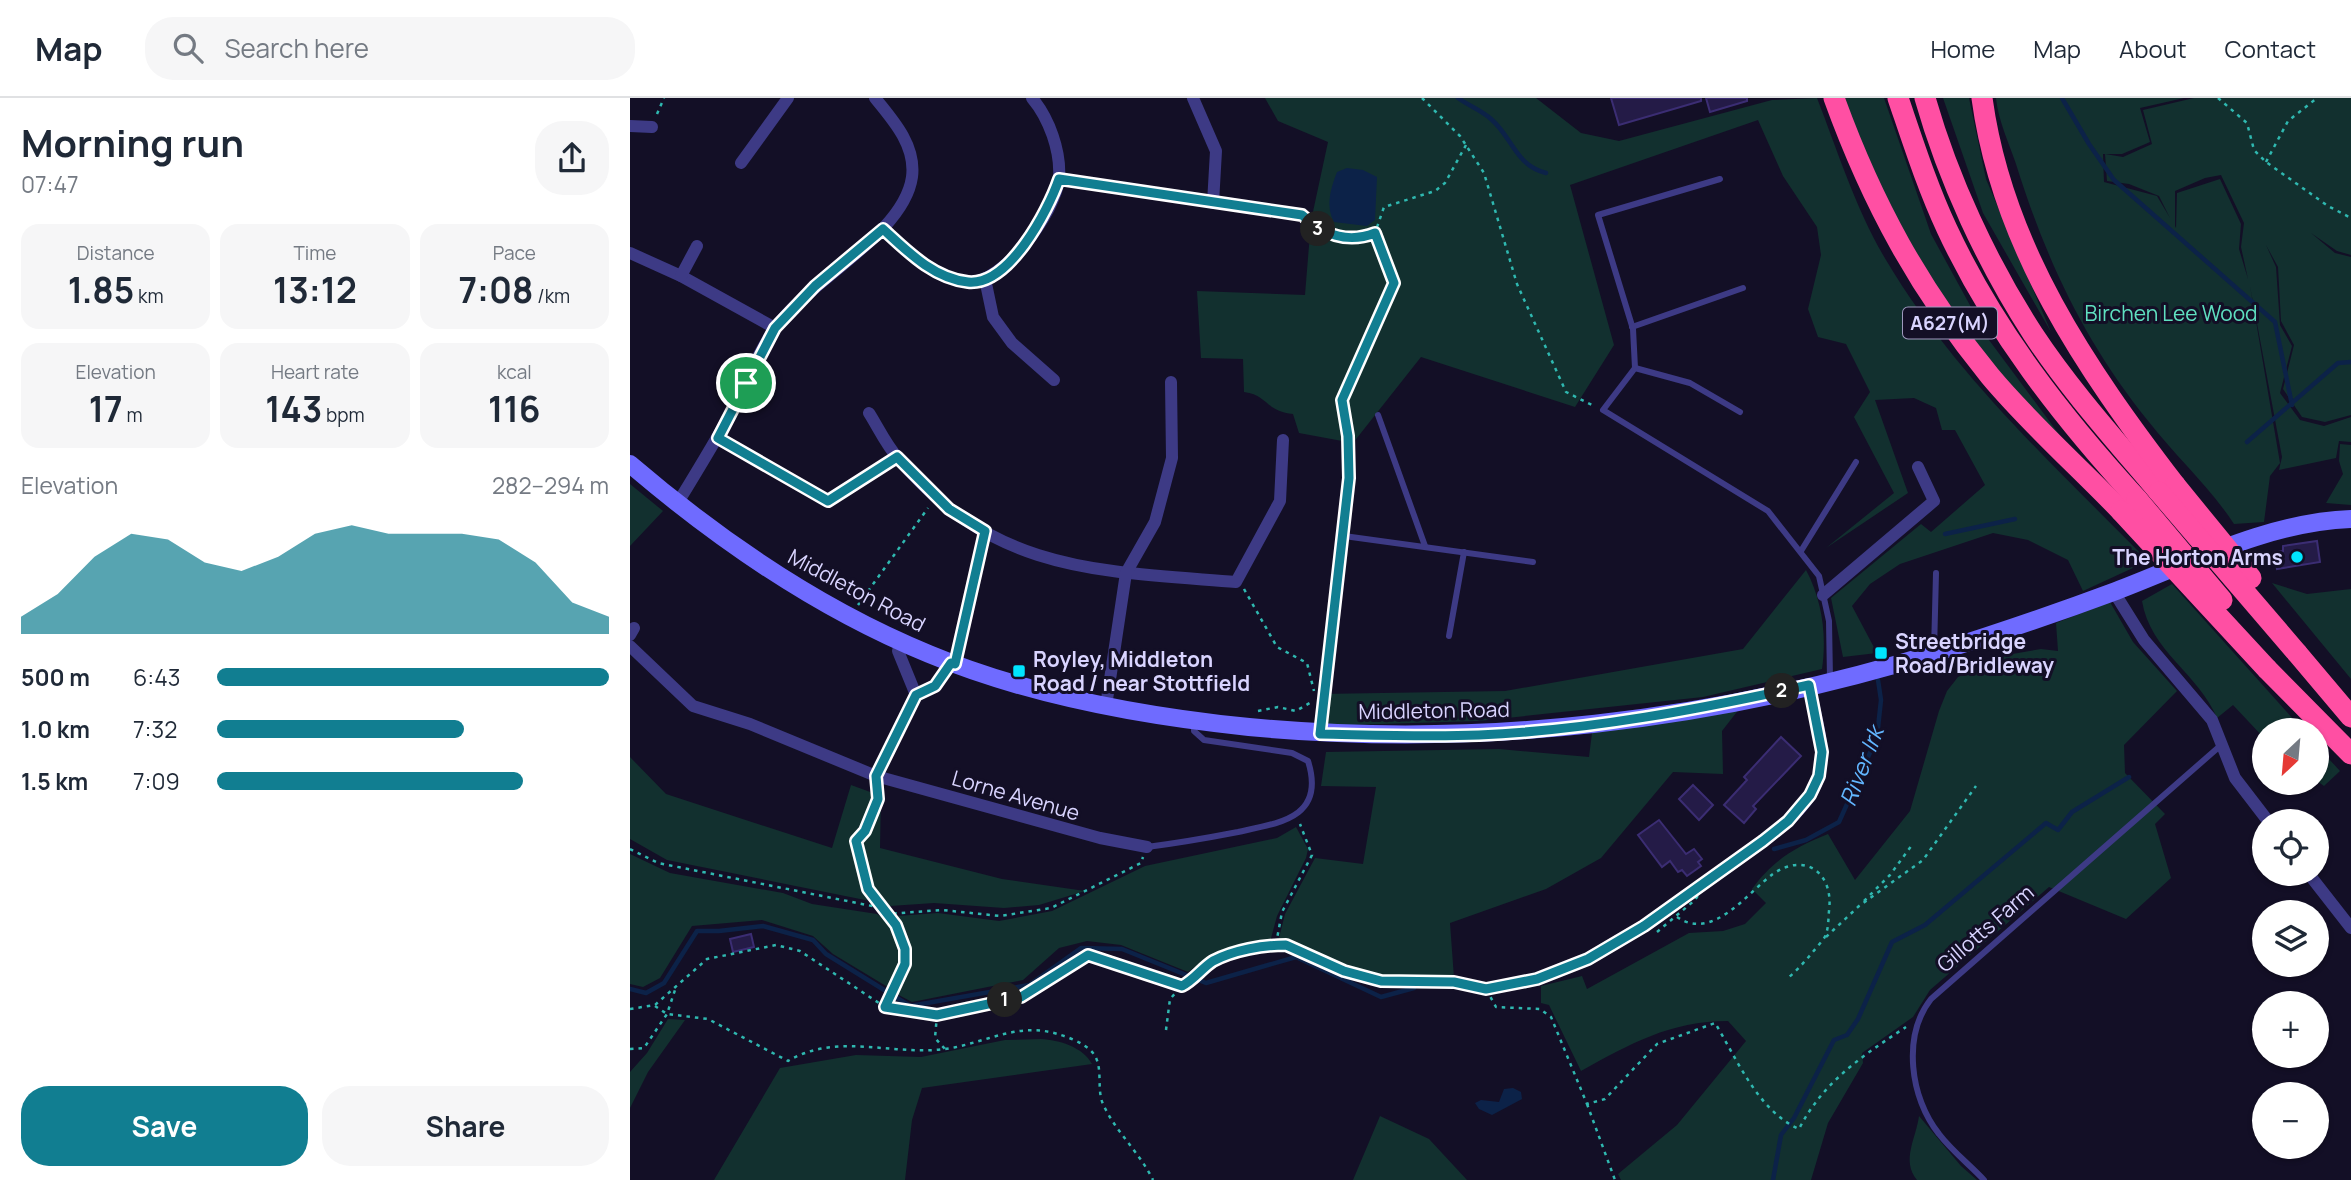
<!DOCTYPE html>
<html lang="en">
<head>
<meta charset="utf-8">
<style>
  :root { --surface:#fff; --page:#f6f6f7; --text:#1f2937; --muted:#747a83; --line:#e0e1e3; --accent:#117e91 }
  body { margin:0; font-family:Manrope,sans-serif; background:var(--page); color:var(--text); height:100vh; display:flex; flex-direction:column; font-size:26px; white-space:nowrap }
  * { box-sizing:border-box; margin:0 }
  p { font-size:23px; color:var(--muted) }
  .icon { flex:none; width:38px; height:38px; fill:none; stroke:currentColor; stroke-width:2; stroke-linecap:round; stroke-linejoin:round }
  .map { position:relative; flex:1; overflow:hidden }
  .drawer { display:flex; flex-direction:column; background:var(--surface); width:630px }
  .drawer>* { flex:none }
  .needle { width:46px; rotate:206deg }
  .controls { position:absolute; left:1622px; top:620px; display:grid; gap:14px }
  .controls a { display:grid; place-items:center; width:77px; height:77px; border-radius:50%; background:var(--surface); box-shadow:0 2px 5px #0004; font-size:35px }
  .pin { position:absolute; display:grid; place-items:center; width:60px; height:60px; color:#fff; margin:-30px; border:4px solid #fff; border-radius:50%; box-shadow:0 2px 7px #0007 }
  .km { position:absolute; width:35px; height:35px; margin:-18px; border-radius:50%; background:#222; color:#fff; font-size:19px; line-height:35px; text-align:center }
  .round { display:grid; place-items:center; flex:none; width:74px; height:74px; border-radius:28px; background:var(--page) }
  .summary { display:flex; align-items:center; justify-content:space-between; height:119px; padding:0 21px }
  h1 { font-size:38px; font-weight:700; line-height:52px }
  .stats { display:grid; grid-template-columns:repeat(3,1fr); gap:10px; height:119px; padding:7px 21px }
  .stats div { display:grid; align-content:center; border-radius:18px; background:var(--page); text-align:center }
  .stats b { font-size:35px; font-weight:700 }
  .stats small { font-size:19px; font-weight:400 }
  .stats p { font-size:19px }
  .chart { height:196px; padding:14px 21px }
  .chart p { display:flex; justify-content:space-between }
  .chart svg { width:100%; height:126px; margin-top:7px; fill:var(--accent); opacity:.7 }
  .button { display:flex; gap:14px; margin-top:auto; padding:14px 21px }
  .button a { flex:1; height:80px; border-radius:28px; background:var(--accent); color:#fff; font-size:28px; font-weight:700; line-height:80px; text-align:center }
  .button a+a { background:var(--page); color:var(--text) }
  ul { padding:0 21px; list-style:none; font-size:23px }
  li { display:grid; grid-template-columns:112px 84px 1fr; align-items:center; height:52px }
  li i { height:18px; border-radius:9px; background:var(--accent) }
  header { display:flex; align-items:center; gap:42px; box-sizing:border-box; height:98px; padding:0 35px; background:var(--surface); border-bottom:2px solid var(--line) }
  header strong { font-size:33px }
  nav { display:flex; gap:38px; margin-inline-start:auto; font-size:24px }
  .search { width:490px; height:63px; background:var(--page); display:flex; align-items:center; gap:18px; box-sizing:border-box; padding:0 24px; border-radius:28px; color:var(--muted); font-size:26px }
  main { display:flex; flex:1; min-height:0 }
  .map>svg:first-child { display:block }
  .green { fill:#12302f; fill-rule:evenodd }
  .water { fill:#0c2248 }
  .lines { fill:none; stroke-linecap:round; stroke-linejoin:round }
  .stream { stroke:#0c2248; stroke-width:4.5 }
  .building { fill:#241b47; stroke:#3b2d73; stroke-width:2 }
  .path { stroke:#2fb8b0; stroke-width:2.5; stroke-dasharray:3.5 5; stroke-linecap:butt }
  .lane { stroke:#3d3a85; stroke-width:6 }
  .street { stroke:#3d3a85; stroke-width:12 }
  .secondary { stroke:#6f6bff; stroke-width:18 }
  .highway { stroke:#ff4fa3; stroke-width:21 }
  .highway-bridge { stroke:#ff4fa3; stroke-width:21 }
  .route-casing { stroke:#fff; stroke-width:14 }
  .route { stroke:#117e91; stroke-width:9 }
  .poi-dot { fill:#00e5ff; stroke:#130f26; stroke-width:2.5 }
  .labels { text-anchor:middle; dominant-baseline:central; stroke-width:6; stroke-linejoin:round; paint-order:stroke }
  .shield { fill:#130f26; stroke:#9e99be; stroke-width:2 }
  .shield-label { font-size:19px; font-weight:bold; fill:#d9d4ff }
  .park-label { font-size:21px; fill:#5fe0c0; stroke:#130f26 }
  .poi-label { font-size:21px; font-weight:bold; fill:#d9d4ff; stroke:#130f26; text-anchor:start }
  .street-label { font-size:21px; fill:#d9d4ff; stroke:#130f26 }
  .water-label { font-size:23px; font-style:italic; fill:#62b6ff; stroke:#130f26 }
</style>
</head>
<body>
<header>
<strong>Map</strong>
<div class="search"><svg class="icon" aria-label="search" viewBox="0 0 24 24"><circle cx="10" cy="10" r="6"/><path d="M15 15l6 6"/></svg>Search here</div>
<nav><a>Home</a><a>Map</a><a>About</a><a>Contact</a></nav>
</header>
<main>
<section class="drawer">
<div class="summary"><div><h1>Morning run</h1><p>07:47</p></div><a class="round"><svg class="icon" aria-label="share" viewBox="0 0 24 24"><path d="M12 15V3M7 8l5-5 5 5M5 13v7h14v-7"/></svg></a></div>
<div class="stats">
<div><p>Distance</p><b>1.85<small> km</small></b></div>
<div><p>Time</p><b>13:12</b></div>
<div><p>Pace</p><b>7:08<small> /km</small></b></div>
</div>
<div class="stats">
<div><p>Elevation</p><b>17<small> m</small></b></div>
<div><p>Heart rate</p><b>143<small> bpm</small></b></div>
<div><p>kcal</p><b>116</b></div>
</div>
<div class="chart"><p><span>Elevation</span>282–294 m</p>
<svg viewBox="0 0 160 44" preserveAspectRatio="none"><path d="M0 44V38L10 30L20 17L30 9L40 11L50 19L60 22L70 17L80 9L90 6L100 9L110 9L120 9L130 11L140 19L150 33L160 38V44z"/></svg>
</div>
<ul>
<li><b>500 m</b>6:43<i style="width:100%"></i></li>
<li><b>1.0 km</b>7:32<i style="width:63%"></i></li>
<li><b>1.5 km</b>7:09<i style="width:78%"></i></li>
</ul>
<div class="button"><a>Save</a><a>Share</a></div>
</section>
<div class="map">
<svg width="1721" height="1082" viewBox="0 0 1721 1082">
  <rect width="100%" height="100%" fill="#130f26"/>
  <g class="green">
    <path d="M635 0H906L951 35 989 43 1142 2 1187 0C1208 54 1226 112 1256 162 1325 278 1425 368 1518 463L1453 493 1438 462 1398 442 1363 435 1270 466 1240 486 1222 508 1247 555 1213 559 1201 500 1291 426 1301 434 1355 387 1325 332H1312L1306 310 1284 300 1245 302 1278 395 1196 450 1264 395 1224 319 1240 294 1216 246 1188 239 1178 211 1191 157 1187 129 1153 78 1128 22 940 87 984 247 945 309 791 259 723 345 669 335 663 316C635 313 638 297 614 294L613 261 571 260 567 193 675 197 681 123 698 44 648 23Z"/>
    <path d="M1211 0H1254L1301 136 1359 242 1440 351C1382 289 1311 219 1273 142 1250 96 1231 47 1211 0Z"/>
    <path d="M1313 0H1339L1356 81 1421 234 1353 115Z"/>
    <path d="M1366 0H1554L1510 10 1520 44 1492 56H1473L1474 84 1527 98 1540 120 1529 98 1499 86 1477 83 1475 56 1493 59 1522 46 1513 12 1564 0H1721V157L1707 153 1681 135 1705 155 1721 159V317L1695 324 1672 319 1653 291 1664 247 1651 223 1648 169 1636 147 1646 169 1650 227 1662 248 1650 295 1670 322 1694 328 1721 319V344L1709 343 1706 360 1649 372 1652 359 1620 188 1650 365 1640 378 1634 424 1604 426C1579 388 1547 360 1519 324 1455 245 1416 162 1386 66 1379 45 1368 22 1366 0ZM1591 77 1614 125 1611 149 1618 181 1609 151 1611 126 1590 81 1547 95 1546 130 1545 128V93L1575 80Z"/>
    <path d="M1710 346 1721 347V407L1696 405 1713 376 1709 363Z"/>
    <path d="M0 386 33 413 0 448Z"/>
    <path d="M1176 472C1192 502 1197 537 1192 571L1073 599 848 623 687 628 691 596 875 593 1113 551Z"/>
    <path d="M1642 485 1677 496 1721 491V581Z"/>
    <path d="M1542 486 1673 632H1634V640L1603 607 1587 620C1569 576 1520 553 1512 503Z"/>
    <path d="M1480 504 1503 544 1547 593 1494 647 1495 675 1535 716 1525 726 1541 780 1496 821 1419 789 1300 892 1283 919 1232 955 1233 965 1198 1025 1181 1082H991L988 1076 1047 1027 1116 943 1098 923C1040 923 1000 946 951 973L919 907 911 905V888L952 878 957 891 1059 835 1093 833 1115 826 1136 805 1122 791C1142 763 1165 749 1198 736L1225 782 1280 713 1309 613 1317 593 1328 579 1371 558 1411 551 1428 553 1426 525Z"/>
    <path d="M1113 606 1092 633 1093 676 1043 674 971 760 916 791 820 825 824 880 748 878 648 844 655 816 685 760 733 766 746 689 691 688 696 654 869 651 959 659 962 635Z"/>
    <path d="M1687 648 1710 673 1694 688 1687 683Z"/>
    <path d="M0 659 36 696 202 750 221 687 243 695 234 722 220 741 240 803 37 762 0 741Z"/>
    <path d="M251 696 250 750 372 781 455 793 409 807 374 810 304 805 260 808 241 789 231 748Z"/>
    <path d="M666 729 678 751 676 760 647 818 640 844C608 849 584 854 558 874L491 847 457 843 429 850 393 882 282 904 265 895C281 866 289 849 267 818L308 815 369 823 422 813 515 768 647 740Z"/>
    <path d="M0 756 40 775 153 795 182 806 247 816 261 826 272 863 261 891 203 856 183 838 132 822 62 828 30 880 13 889 0 886Z"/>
    <path d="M38 921 55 922 18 974 0 1010V974L17 955Z"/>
    <path d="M411 941C429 942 453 949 462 966L292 990 282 1022 275 1082H84L150 970 226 957 291 959 375 942Z"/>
    <path d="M750 1018 799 1041 837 1082H723Z"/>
    <path d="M1289 1018 1331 1068 1347 1082H1287C1271 1062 1286 1041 1289 1018Z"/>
  </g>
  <g class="water">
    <path d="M717 70 733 72 747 79 745 122 737 128 704 124C695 107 701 90 707 74Z"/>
    <path d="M883 990 891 994 892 1001 862 1017 849 1011 845 1005 851 1002 869 1004 874 991Z"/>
  </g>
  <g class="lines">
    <g class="stream">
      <path d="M828 0C839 8 851 12 861 21 883 40 885 67 916 75"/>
      <path d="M1432 0 1459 46 1484 82 1645 224 1662 307"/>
      <path d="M1617 344 1708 265 1721 264"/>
      <path d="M1315 436 1385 421"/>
      <path d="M1144 751 1176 742 1209 724 1247 639 1251 602 1248 582"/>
      <path d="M0 891 16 895 34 885 67 833H89L133 828 183 842 196 856 280 908 399 887 451 850 492 851 576 885 666 859 751 899 784 890"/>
      <path d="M1143 1082 1151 1037 1164 1020 1204 942 1217 937 1228 921 1262 844 1295 827 1416 725 1428 732 1442 714 1499 679"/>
    </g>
  </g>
  <g class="building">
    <path d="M981 0H1071V3L989 27Z"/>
    <path d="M1076 0H1117V3L1080 14Z"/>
    <path d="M1687 443 1690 464 1647 471 1644 454 1653 453V448Z"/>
    <path d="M1151 639 1171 658 1123 708 1126 711 1114 725 1094 707 1117 682 1114 679Z"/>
    <path d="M1063 687 1083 707 1069 722 1049 701Z"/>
    <path d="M1029 722 1056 756 1064 751 1072 761 1068 764 1071 768 1057 778 1052 772 1048 774 1040 763 1032 769 1008 737Z"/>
    <path d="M121 836 124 849 103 854 100 841Z"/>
  </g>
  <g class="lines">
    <g class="path">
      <path d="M792 0 830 38 854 75 887 186 936 294 964 308"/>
      <path d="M1588 0 1617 25 1624 52 1636 64 1698 108 1721 120"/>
      <path d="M27 16 34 0"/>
      <path d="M1636 64 1658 23 1687 0"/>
      <path d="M682 126C698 141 725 143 745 135"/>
      <path d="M714 428 719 380 718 338 712 302 764 185 745 135 754 109 805 93 815 85 836 47"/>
      <path d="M614 491 647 549 677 565 684 593"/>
      <path d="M228 507 298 410"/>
      <path d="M328 553 352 447"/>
      <path d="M628 613 648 609 666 613 683 603"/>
      <path d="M247 691C249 709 237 729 226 743L238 791 257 816 312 812 370 818 421 810 511 765 513 759"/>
      <path d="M0 751 28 765 247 809 253 814"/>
      <path d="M1095 770C1036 812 979 857 909 880 892 886 873 887 856 891L866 909 910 911 921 919 957 1006 975 1001 1027 946 1085 925C1107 961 1128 1013 1169 1031 1193 984 1232 958 1276 929"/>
      <path d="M1234 803 1260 777 1282 747"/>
      <path d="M1047 819C1083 844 1118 794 1143 776 1176 753 1204 776 1199 813 1198 823 1199 835 1192 843 1181 856 1171 869 1159 879"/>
      <path d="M1027 834 1065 802 1078 783"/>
      <path d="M1196 839 1229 808 1293 762 1346 688"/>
      <path d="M646 846 652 814 682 757 670 726"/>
      <path d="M256 907C272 872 287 851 258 818"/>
      <path d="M25 908 37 916 78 921 158 963C207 934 262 958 315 951 347 947 381 928 414 933 428 935 453 943 463 955 474 969 466 990 473 1006 485 1033 510 1055 523 1082"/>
      <path d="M0 911 25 907 77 861 146 847 170 853 255 909 307 917 391 899 458 857 552 888C564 882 572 870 583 863 604 852 633 847 656 847 686 861 719 880 753 883 788 886 821 883 856 891"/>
      <path d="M307 917 305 940 315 951"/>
      <path d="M536 932 540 901 552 888"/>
      <path d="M0 951 14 950 37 916 45 892"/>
      <path d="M957 1006 985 1082"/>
    </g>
    <g class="lane">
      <path d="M1090 81 968 117 1003 231 1005 270 973 312 1138 413 1189 478 1199 523 1200 581"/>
      <path d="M1002 229 1113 190"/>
      <path d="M1005 270 1060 285 1110 314"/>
      <path d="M748 317 795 448"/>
      <path d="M1171 453 1226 364"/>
      <path d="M819 538 834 454"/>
      <path d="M1304 553 1306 475"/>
      <path d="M690 634 714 438 903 464"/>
      <path d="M517 749C548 745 577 740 608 734 649 725 696 720 678 663L662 655 574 642 564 633V625"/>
      <path d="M1354 1082C1340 1067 1322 1053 1309 1036 1280 1000 1272 938 1301 901L1590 648"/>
    </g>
    <g class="street">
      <path d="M563 0 586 53 583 105"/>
      <path d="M0 28 22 29"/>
      <path d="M111 65 158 0"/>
      <path d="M429 81 672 117"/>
      <path d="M253 131C277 153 303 181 338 184 373 187 427 112 429 80 431 53 419 20 402 0"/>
      <path d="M0 155 51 178 145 230"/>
      <path d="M51 178 67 148"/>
      <path d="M355 181 363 219 382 245 424 282"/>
      <path d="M239 315C248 329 256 347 268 360 364 475 469 473 606 484L650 403 653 342"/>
      <path d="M88 340 198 403 267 359"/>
      <path d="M47 406C67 373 88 340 106 305 118 281 129 252 145 230 180 182 274 136 282 79 286 48 264 23 245 0"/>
      <path d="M1484 494 1514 542 1582 622 1605 680 1638 723"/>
      <path d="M1193 497 1304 403 1288 369"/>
      <path d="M0 537 4 530"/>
      <path d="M271 544 268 553 286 597"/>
      <path d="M0 548 63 608 120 626 246 678 470 740 517 749"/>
      <path d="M476 608 496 475 525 424 542 360 541 284"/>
      <path d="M246 678 286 597 305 588 321 565"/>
      <path d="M1106 762C1138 740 1187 710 1191 667 1194 642 1184 612 1179 587"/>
      <path d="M1678 775 1721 830"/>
    </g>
    <path class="secondary" d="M0 366C90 443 189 511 299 556 400 598 511 618 619 629 850 651 1083 623 1305 555 1365 536 1427 515 1486 493 1562 464 1639 424 1721 421"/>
    <g class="highway">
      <path d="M1204 0C1242 105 1289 191 1360 278 1400 326 1448 368 1491 413"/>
      <path d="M1268 0C1283 44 1297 88 1317 131 1364 232 1432 319 1507 401"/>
      <path d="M1295 0C1318 81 1357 165 1403 236 1440 292 1486 343 1529 394"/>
      <path d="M1352 0C1372 148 1456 271 1545 387"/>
      <path d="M1667 555 1721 619"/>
      <path d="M1637 571 1721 656"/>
    </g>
    <g class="highway-bridge">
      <path d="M1545 387 1621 480"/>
      <path d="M1529 394 1667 555"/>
      <path d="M1507 401 1592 502"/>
      <path d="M1491 413 1637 571"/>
    </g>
  </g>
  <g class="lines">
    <g class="route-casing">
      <path id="route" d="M429 81 672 117C692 136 717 146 745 135L764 185 712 302 718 338 719 380 690 636C743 637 796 639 849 637 961 632 1070 611 1179 587L1192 654 1189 678 1180 697 1158 723 1133 743 1014 828 958 861 907 881 856 891 824 884 751 883 714 873 656 847C633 847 604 852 583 863 572 870 564 882 552 888L458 857 391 899 307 917 255 909 275 866V851L266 827 238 791 226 743 235 733 248 701 246 678 286 597 305 588 321 565 325 566 355 433 319 411 267 359 198 403 88 340 145 230 185 188 253 131C277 153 303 180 338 184 379 188 418 113 429 81Z"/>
    </g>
    <use href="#route" class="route"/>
  </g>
  <g class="poi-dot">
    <circle cx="1667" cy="459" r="7"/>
    <rect x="1244" y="548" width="14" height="14" rx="3.5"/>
    <rect x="382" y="566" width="14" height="14" rx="3.5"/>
  </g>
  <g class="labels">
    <rect class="shield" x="1273" y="209.5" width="94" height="31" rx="5"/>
    <g class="shield-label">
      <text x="1320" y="225">A627(M)</text>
    </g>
    <g class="park-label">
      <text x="1541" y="215">Birchen Lee Wood</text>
    </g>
    <g class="poi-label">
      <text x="1653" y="459" text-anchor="end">The Horton Arms</text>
      <text x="1265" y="543">Streetbridge<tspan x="1265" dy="24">Road/Bridleway</tspan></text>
      <text x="403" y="561">Royley, Middleton<tspan x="403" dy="24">Road / near Stottfield</tspan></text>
    </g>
    <g class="street-label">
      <text transform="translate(227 492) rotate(28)">Middleton Road</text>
      <text transform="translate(804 612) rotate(-1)">Middleton Road</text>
      <text transform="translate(386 697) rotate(16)">Lorne Avenue</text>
      <text transform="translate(1355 830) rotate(-41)">Gillotts Farm</text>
    </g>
    <g class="water-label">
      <text transform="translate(1231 668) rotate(-69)">River Irk</text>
    </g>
  </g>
</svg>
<div class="controls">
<a><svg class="needle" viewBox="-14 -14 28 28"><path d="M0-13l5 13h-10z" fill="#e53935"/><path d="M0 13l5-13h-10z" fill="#747a83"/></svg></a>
<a><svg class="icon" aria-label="locate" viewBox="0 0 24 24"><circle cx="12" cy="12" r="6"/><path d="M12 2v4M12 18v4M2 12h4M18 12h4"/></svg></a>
<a><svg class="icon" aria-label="layers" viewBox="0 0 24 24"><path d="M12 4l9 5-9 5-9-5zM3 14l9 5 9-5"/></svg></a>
<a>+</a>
<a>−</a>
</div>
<div class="pin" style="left:116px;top:285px;background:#1e9e55"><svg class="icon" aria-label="arrive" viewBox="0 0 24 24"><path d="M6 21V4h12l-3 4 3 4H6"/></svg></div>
<b class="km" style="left:375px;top:902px">1</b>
<b class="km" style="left:1152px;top:593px">2</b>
<b class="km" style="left:688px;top:131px">3</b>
</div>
</main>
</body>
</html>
